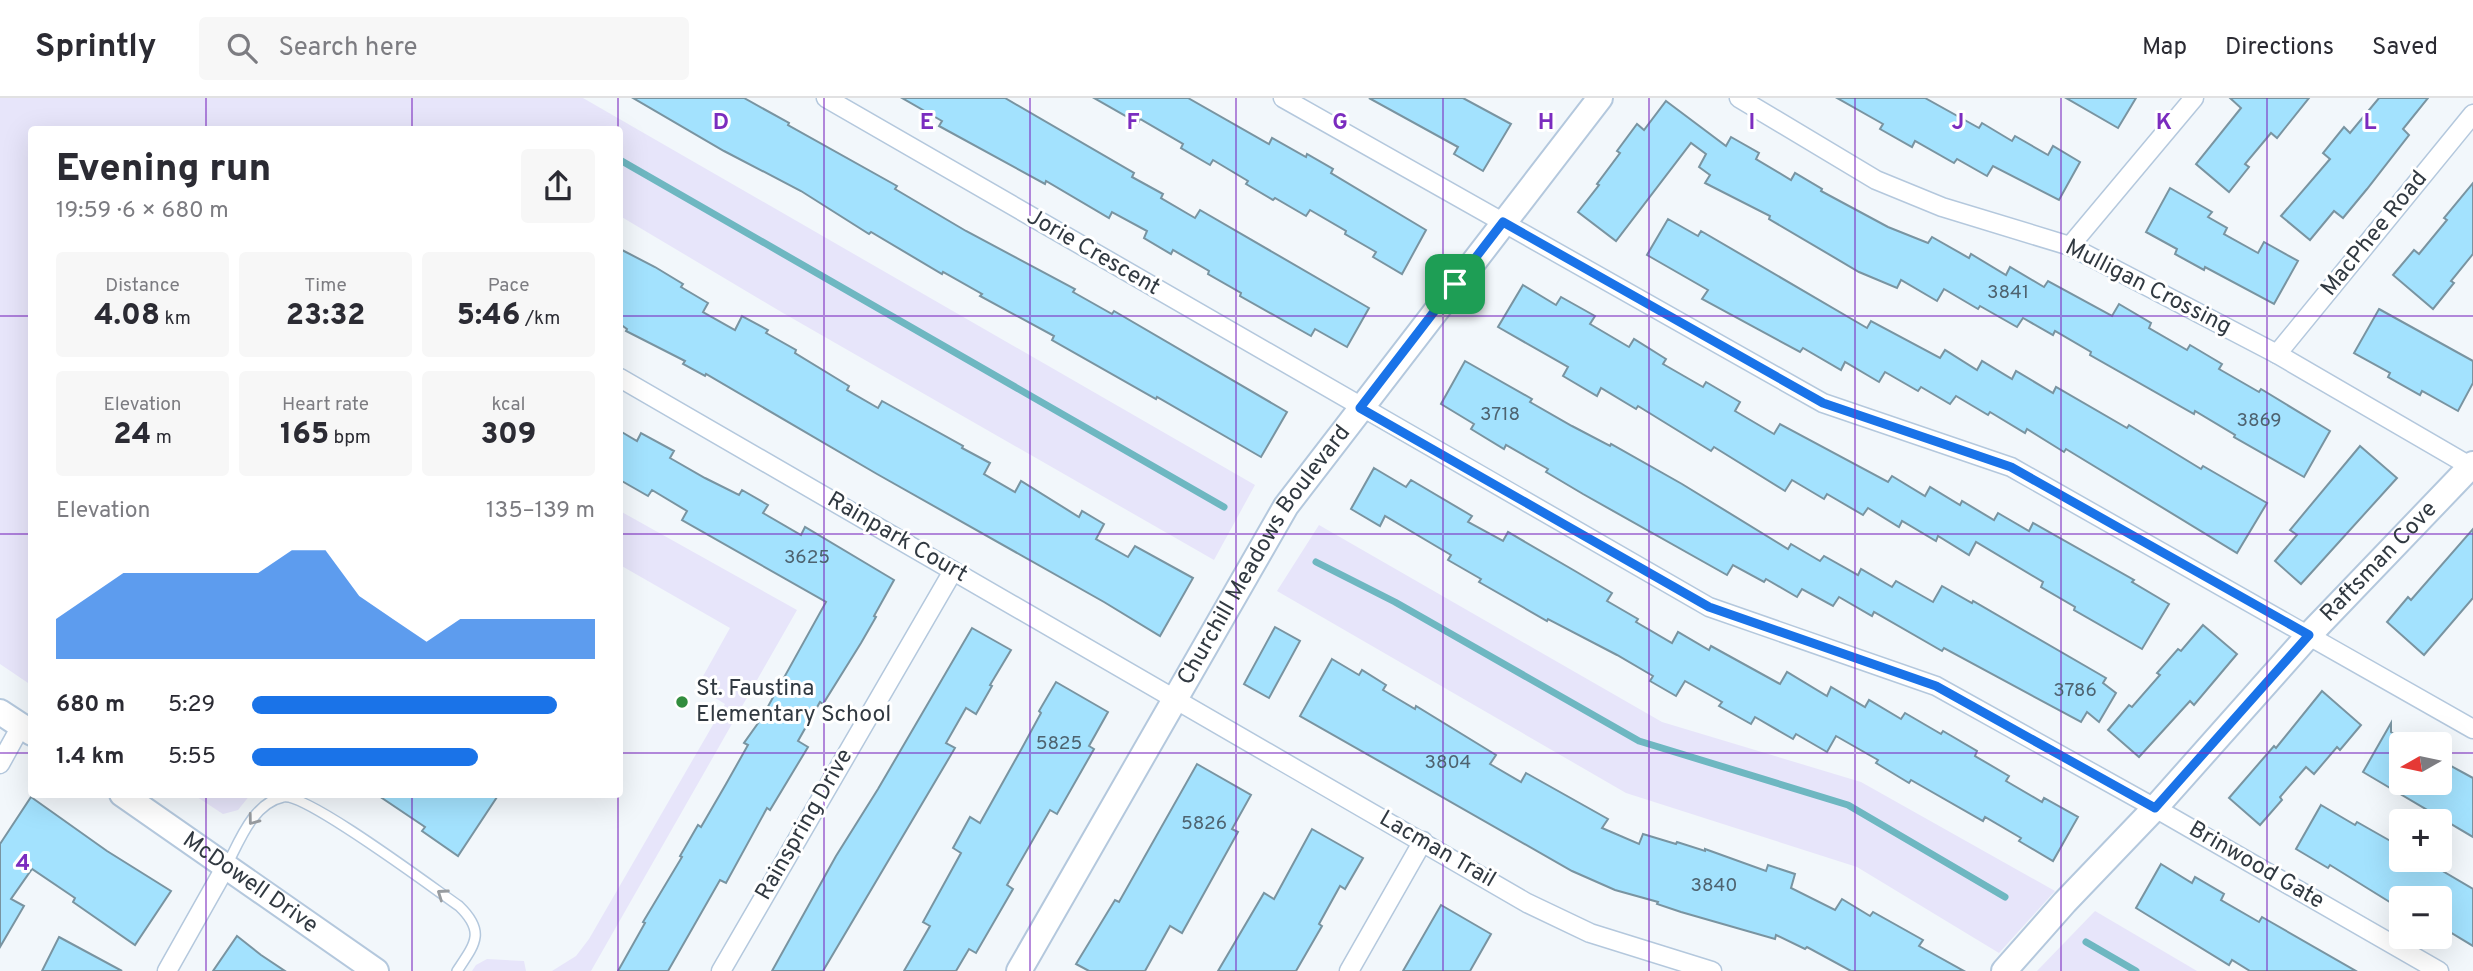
<!DOCTYPE html>
<html lang="en">
<head>
<meta charset="utf-8">
<style>
  :root { --surface:#fff; --page:#f7f7f7; --text:#2b2b33; --muted:#7c7c81; --line:#e1e1e2; --accent:#1a73e8 }
  body { margin:0; font-family:Overpass,sans-serif; background:var(--page); color:var(--text); height:100vh; display:flex; flex-direction:column; font-size:26px; white-space:nowrap }
  * { box-sizing:border-box; margin:0 }
  p { font-size:23px; color:var(--muted) }
  .icon { flex:none; width:38px; height:38px; fill:none; stroke:currentColor; stroke-width:2; stroke-linecap:round; stroke-linejoin:round }
  .map { position:relative; flex:1; overflow:hidden }
  .drawer { position:absolute; left:28px; top:28px; width:595px; height:672px; display:flex; flex-direction:column; background:var(--surface); border-radius:7px; box-shadow:0 7px 28px #0002 }
  .drawer>* { flex:none }
  .needle { width:46px; rotate:261deg }
  .buttons { position:absolute; left:2389px; top:634px; display:grid; gap:14px }
  .buttons a { display:grid; place-items:center; width:63px; height:63px; border-radius:7px; background:var(--surface); box-shadow:0 7px 28px #0002; font-size:35px }
  .pin { position:absolute; display:grid; place-items:center; width:60px; height:60px; color:#fff; margin:-30px; border-radius:14px; box-shadow:0 4px 10px #0006 }
  .round { display:grid; place-items:center; flex:none; width:74px; height:74px; border-radius:7px; background:var(--page) }
  .overview { display:flex; align-items:center; justify-content:space-between; height:119px; padding:0 28px }
  h1 { font-size:38px; font-weight:800; line-height:52px }
  .stats { display:grid; grid-template-columns:repeat(3,1fr); gap:10px; height:119px; padding:7px 28px }
  .stats div { display:grid; align-content:center; border-radius:7px; background:var(--page); text-align:center }
  .stats b { font-size:30px; font-weight:800 }
  .stats small { font-size:19px; font-weight:400 }
  .stats p { font-size:19px }
  .chart { height:196px; padding:14px 28px }
  .chart p { display:flex; justify-content:space-between }
  .chart svg { width:100%; height:126px; margin-top:7px; fill:var(--accent); opacity:.7 }
  ul { padding:0 28px; list-style:none; font-size:23px }
  li { display:grid; grid-template-columns:112px 84px 1fr; align-items:center; height:52px }
  li i { height:18px; border-radius:9px; background:var(--accent) }
  header { display:flex; align-items:center; gap:42px; box-sizing:border-box; height:98px; padding:0 35px; background:var(--surface); border-bottom:2px solid var(--line) }
  header strong { font-size:33px }
  nav { display:flex; gap:38px; margin-inline-start:auto; font-size:24px }
  .search { width:490px; height:63px; background:var(--page); display:flex; align-items:center; gap:18px; box-sizing:border-box; padding:0 24px; border-radius:7px; color:var(--muted); font-size:26px }
  .map>svg:first-child { display:block }
  .green { fill:#e7e5fa }
  .lines { fill:none; stroke-linecap:round; stroke-linejoin:round }
  .stream { stroke:#6eb7c1; stroke-width:7 }
  .building { fill:#a3e2fe; stroke:#7994a1; stroke-width:2 }
  .lane-casing { stroke:#b4c8dd; stroke-width:12 }
  .street-casing { stroke:#b4c8dd; stroke-width:21 }
  .secondary-casing { stroke:#b4c8dd; stroke-width:28 }
  .lane { stroke:#fff; stroke-width:9 }
  .street { stroke:#fff; stroke-width:18 }
  .secondary { stroke:#fff; stroke-width:24 }
  .oneway { stroke:#989ca0 }
  .route-casing { stroke:#fff; stroke-width:14 }
  .route { stroke:#1a73e8; stroke-width:9 }
  .grid { fill:none; stroke:#7b2cbf; stroke-width:2; stroke-opacity:0.55 }
  .poi-dot { fill:#328d3e; stroke:#fff; stroke-width:2.5 }
  .labels { text-anchor:middle; dominant-baseline:central; stroke-width:6; stroke-linejoin:round; paint-order:stroke }
  .number-label { font-size:19px; fill:#4e6370 }
  .street-label { font-size:23px; fill:#313941; stroke:#fff }
  .poi-label { font-size:23px; fill:#313941; stroke:#fff; text-anchor:start }
  .grid-label { font-size:23px; text-anchor:middle; font-weight:bold; fill:#7b2cbf; stroke:#fff; stroke-width:6; stroke-linejoin:round; paint-order:stroke }
</style>
</head>
<body>
<header>
<strong>Sprintly</strong>
<div class="search"><svg class="icon" aria-label="search" viewBox="0 0 24 24"><circle cx="10" cy="10" r="6"/><path d="M15 15l6 6"/></svg>Search here</div>
<nav><a>Map</a><a>Directions</a><a>Saved</a></nav>
</header>
<div class="map">
<svg width="2473" height="873" viewBox="0 0 2473 873">
  <rect width="100%" height="100%" fill="#f2f7fb"/>
  <g class="green">
    <path d="M0 0H583L1255 387 1214 462 783 215 620 118V32H32L31 587 0 566Z"/>
    <path d="M620 413 797 512 591 873H552L576 858 589 841 725 606 697 589 730 530 620 467Z"/>
    <path d="M1319 427 1662 624 1861 684 2055 793 1999 855 1857 769 1626 695 1277 493Z"/>
    <path d="M194 697H250L238 712 223 716Z"/>
    <path d="M2095 813 2197 873H2037Z"/>
    <path d="M487 861 524 863 526 873H472L476 867Z"/>
  </g>
  <g class="lines">
    <g class="stream">
      <path d="M620 62 1224 409"/>
      <path d="M1316 464 1395 504 1639 643 1848 707 2005 799"/>
      <path d="M2086 844 2136 873"/>
    </g>
  </g>
  <g class="building">
    <path d="M633 0H744L789 25 788 27 897 88 895 91 966 133 1075 191 1073 194 1112 216 1114 213 1287 314 1261 359 1157 299 1156 301 1052 242 1054 238 980 198 982 196 943 174 942 176 871 134 869 136 801 93 724 53Z"/>
    <path d="M902 0H1005L1134 75 1132 79 1163 96 1161 100 1195 120 1200 112 1369 210 1347 249 1315 231 1311 238 1240 198 1241 195 1208 176 1209 173 1173 152 1171 156 1144 140 1147 133 1112 114 1109 120 1046 83 1045 86 939 28 942 23Z"/>
    <path d="M1094 0H1188L1269 46 1272 40 1306 59 1307 56 1333 71 1331 75 1426 132 1402 176 1373 159 1376 154 1345 136 1346 133 1310 112 1306 118 1275 100 1273 102 1246 86 1248 83 1213 62 1210 67 1181 50 1183 46 1140 21 1138 25Z"/>
    <path d="M1369 0H1463L1511 26 1483 73 1454 56 1458 49Z"/>
    <path d="M1837 0H1925L1979 30 1982 25 2012 43 2015 38 2048 57 2053 48 2080 64 2059 102 1993 68 1987 78 1957 61 1954 65 1915 43 1912 49 1880 31 1883 26Z"/>
    <path d="M2066 0H2136L2118 30Z"/>
    <path d="M2230 0H2309L2277 40 2271 35 2245 66 2249 69 2229 94 2196 66 2241 10Z"/>
    <path d="M2379 0H2428L2403 31 2409 37 2367 91 2343 120 2334 113 2310 142 2281 118 2330 61 2323 55 2344 29 2350 35Z"/>
    <path d="M1666 3 1726 48 1731 39 1759 55 1756 61 1791 82 1795 75 1822 91 1821 93 1888 129 1928 145 1932 139 1969 160 1971 156 2006 177 2010 169 2044 189 2048 183 2112 218 2119 206 2151 225 2149 230 2187 252 2190 247 2222 266 2219 271 2259 294 2261 291 2330 333 2304 379 2234 339 2235 337 2195 313 2194 316 2090 257 2091 254 2055 233 2053 237 2023 220 2017 229 1980 208 1978 211 1944 191 1937 203 1901 182 1897 190 1859 174 1769 121 1770 118 1705 85 1710 77 1699 69 1706 56 1691 45 1616 143 1578 114 1599 87 1597 86 1620 55 1617 53 1637 26 1644 32Z"/>
    <path d="M2473 85V156L2451 183 2454 185 2433 211 2393 177 2414 152 2419 156 2447 122 2444 120Z"/>
    <path d="M2170 90 2212 114 2208 119 2227 130 2224 136 2258 155 2264 144 2298 163 2274 206 2205 169 2204 172 2175 156 2177 151 2146 134Z"/>
    <path d="M1668 121 1698 138 1701 133 1867 230 1871 223 1940 260 1945 252 1977 272 1982 263 2012 281 2016 273 2053 295 2056 289 2127 330 2129 327 2201 371 2203 368 2267 405 2237 455 2066 351 2064 354 2027 331 2025 335 1990 314 1988 317 1956 298 1950 306 1921 289 1918 293 1885 274 1879 284 1845 264 1841 272 1803 250 1800 254 1702 201 1708 192 1647 157Z"/>
    <path d="M620 151 655 169 683 186 681 189 708 205 703 214 735 232 742 218 768 232 766 235 796 252 795 255 849 288 847 292 878 310 882 303 963 348 962 350 990 365 984 376 1015 394 1021 383 1079 419 1082 413 1104 426 1096 441 1128 459 1135 448 1193 480 1160 538 1104 504 877 376 706 276 705 278 683 266 685 263 626 233 627 231 620 226Z"/>
    <path d="M1523 187 1556 207 1561 199 1595 218 1590 226 1629 249 1634 241 1666 261 1663 266 1703 289 1706 284 1740 304 1735 313 1774 336 1780 326 1888 384 1892 378 1925 398 1930 389 1960 407 1962 403 1994 422 1998 415 2029 433 2033 425 2134 482 2132 484 2169 506 2142 551 2074 512 2075 509 2041 489 2043 484 1976 444 1969 457 1938 438 1936 443 1902 423 1899 429 1868 410 1863 417 1827 396 1824 401 1792 382 1785 393 1714 349 1711 353 1638 308 1636 311 1601 290 1597 298 1563 278 1568 269 1498 229Z"/>
    <path d="M2379 211 2473 263V285L2458 313 2422 293 2420 297 2388 279 2390 275 2354 255Z"/>
    <path d="M1465 263 1532 301 1530 304 1572 328 1610 348 1611 346 1682 386 1788 451 1791 446 1820 463 1824 458 1858 477 1861 471 1892 489 1896 483 1933 504 1942 488 1972 505 1973 503 2106 580 2103 585 2116 595 2099 624 2087 614 2081 624 1944 550 1942 553 1874 514 1872 518 1839 499 1833 508 1802 491 1797 499 1766 481 1764 484 1733 467 1727 477 1583 396 1546 374 1548 371 1506 347 1504 351 1471 331 1474 326 1441 306Z"/>
    <path d="M620 333 637 343 641 335 674 353 670 360 705 380 739 397 742 392 768 407 763 415 801 437 805 429 894 482 874 518 876 519 861 545 823 606 820 604 798 643 808 649 770 712 767 710 726 785 720 782 668 873H618L645 825 643 824 682 759 680 758 698 727 701 729 726 686 748 647 744 645 761 621 826 504 682 422 687 413 652 392 648 398 620 382Z"/>
    <path d="M2360 348 2397 380 2301 486 2275 463 2297 437 2290 432Z"/>
    <path d="M1374 370 1406 389 1411 382 1472 418 1468 424 1503 443 1508 434 1575 473 1612 495 1607 503 1638 521 1636 524 1672 545 1678 534 1709 552 1711 548 1780 586 1787 574 1827 598 1831 589 1865 609 1869 602 1901 621 1905 615 1941 636 1943 633 1977 653 1975 658 2009 678 2006 683 2042 704 2044 700 2078 719 2053 763 2019 743 2021 740 1985 719 1983 723 1911 682 1909 685 1876 665 1878 662 1836 638 1827 654 1796 636 1793 641 1755 619 1751 626 1719 608 1722 604 1685 583 1676 598 1650 583 1653 578 1617 557 1548 521 1547 523 1479 484 1481 481 1448 462 1451 457 1385 418 1380 428 1351 411Z"/>
    <path d="M2473 431V500L2424 557 2387 524 2408 499 2411 502Z"/>
    <path d="M2203 527 2237 556 2194 607 2190 603 2139 659 2108 632 2129 607 2132 609 2160 577 2157 575 2178 551 2181 553Z"/>
    <path d="M1275 529 1300 543 1269 600 1244 586Z"/>
    <path d="M972 530 1011 552 990 587 992 588 976 616 966 610 946 645 955 650 823 873H772L836 758 878 691Z"/>
    <path d="M1332 561 1359 577 1362 572 1386 587 1383 592 1415 611 1416 608 1496 657 1490 666 1521 684 1526 675 1608 721 1602 730 1639 746 1643 736 1676 746 1677 744 1705 753V751L1766 773 1768 767 1795 776 1791 790 1835 812 1842 801 1870 818 1873 814 1923 842 1919 848 1964 873H1851L1807 849 1805 851 1776 837 1775 841 1681 814 1657 806 1658 804 1615 792 1572 773 1300 618Z"/>
    <path d="M1056 584 1108 614 1089 648 1094 651 1057 716 1050 712 1007 787 1013 791 976 855 969 851 956 873H904L930 828 923 824 961 755 953 750 970 719 980 725 1022 650 1041 615 1039 613Z"/>
    <path d="M2322 593 2361 627 2340 652 2337 649 2314 676 2306 669 2280 699 2282 702 2260 727 2229 700 2274 648 2276 650Z"/>
    <path d="M2391 625V634L2401 640V684H2440V662L2473 680V739L2363 674Z"/>
    <path d="M1197 666 1251 697 1232 731 1238 734 1182 835 1170 828 1145 873H1089L1076 866 1115 802 1119 804Z"/>
    <path d="M376 696H499L458 758 422 733 425 729Z"/>
    <path d="M31 699 107 753 171 793 135 847 73 804 75 800 32 771 11 801 24 808 0 849V746Z"/>
    <path d="M2321 707 2355 727 2357 724 2401 749V761H2422L2473 791V848L2440 828V800H2401V811L2330 767 2328 770 2296 751Z"/>
    <path d="M1312 731 1363 760 1345 791 1340 788 1319 826 1322 828 1296 873H1218L1264 795 1274 801Z"/>
    <path d="M2161 766 2192 785 2195 779 2224 796 2221 802 2259 824 2262 819 2356 873H2250L2232 862 2229 867 2136 810Z"/>
    <path d="M1441 807 1491 836 1470 873H1403Z"/>
    <path d="M237 838 261 857 285 873H213Z"/>
    <path d="M59 839 122 873H42Z"/>
  </g>
  <g class="lines">
    <g class="lane-casing">
      <path id="lane" d="M227 767C239 744 253 705 283 699 305 694 433 790 459 808 486 834 475 846 457 873"/>
    </g>
    <g class="street-casing">
      <g id="street">
        <path d="M826 0 1709 509 1936 588 2155 710 2439 873"/>
        <path d="M1283 0 1823 305 2011 369 2473 631"/>
        <path d="M1739 0 1876 82 1942 109 2070 148 2277 256 2473 370"/>
        <path d="M2070 148 2194 0"/>
        <path d="M2277 256 2473 16"/>
        <path d="M620 280 1527 805 1590 835 1712 873"/>
        <path d="M0 666 21 628"/>
        <path d="M167 873 225 770"/>
        <path d="M721 873 953 473"/>
        <path d="M1349 873 1423 743"/>
      </g>
    </g>
    <g class="secondary-casing">
      <g id="secondary">
        <path d="M0 614 32 635"/>
        <path id="s1" d="M122 696 376 873"/>
        <path id="s2" d="M1019 873 1286 408 1600 0"/>
        <path id="s3" d="M2004 873 2065 804 2155 710 2309 537 2473 366"/>
      </g>
    </g>
    <use href="#lane" class="lane"/>
    <use href="#street" class="street"/>
    <use href="#secondary" class="secondary"/>
  </g>
  <defs><path id="oneway-chevron" d="M-2-3.5L2.5 0L-2 3.5" fill="none" stroke-width="1.6" stroke-linecap="round" stroke-linejoin="round" transform="scale(1.75)"/></defs>
  <g class="oneway">
    <use href="#oneway-chevron" transform="translate(253 722) rotate(127)"/>
    <use href="#oneway-chevron" transform="translate(442 796) rotate(-145)"/>
  </g>
  <g class="lines">
    <g class="route-casing">
      <path id="route" d="M1503 124 1823 305 2011 369 2309 537 2155 710 1936 588 1709 509 1360 310Z"/>
    </g>
    <use href="#route" class="route"/>
  </g>
  <path class="grid" d="M206 0V32M412 0V32M618 0V32M824 0V873M1030 0V873M1236 0V873M1443 0V873M1649 0V873M1855 0V873M2061 0V873M2267 0V873M0 218H32M620 218H2473M0 436H32M620 436H2473M0 655H32M620 655H2401M2440 655H2473M206 696V873M412 696V873M618 696V873"/>
  <circle class="poi-dot" cx="682" cy="604" r="7"/>
  <g class="labels">
    <g class="number-label">
      <text x="2008" y="195">3841</text>
      <text x="1500" y="317">3718</text>
      <text x="2259" y="323">3869</text>
      <text x="807" y="460">3625</text>
      <text x="2075" y="593">3786</text>
      <text x="1059" y="646">5825</text>
      <text x="1448" y="665">3804</text>
      <text x="1204" y="726">5826</text>
      <text x="1714" y="788">3840</text>
    </g>
    <g class="street-label">
      <text transform="translate(2375 136) rotate(-51)">MacPhee Road</text>
      <text transform="translate(1093 155) rotate(30)">Jorie Crescent</text>
      <text transform="translate(2148 190) rotate(27)">Mulligan Crossing</text>
      <text transform="translate(897 440) rotate(30)">Rainpark Court</text>
      <text stroke="none"><textPath href="#s2" startOffset="483">Churchill Meadows Boulevard</textPath></text>
      <text stroke="none"><textPath href="#s3" startOffset="555">Raftsman Cove</textPath></text>
      <text transform="translate(805 727) rotate(-60)">Rainspring Drive</text>
      <text transform="translate(1437 752) rotate(30)">Lacman Trail</text>
      <text transform="translate(2256 768) rotate(30)">Brinwood Gate</text>
      <text stroke="none"><textPath href="#s1" startOffset="156">McDowell Drive</textPath></text>
    </g>
    <g class="poi-label">
      <text x="696" y="591">St. Faustina<tspan x="696" dy="26">Elementary School</tspan></text>
    </g>
  </g>
  <g class="grid-label">
    <text x="721" y="31">D</text>
    <text x="927" y="31">E</text>
    <text x="1133" y="31">F</text>
    <text x="1340" y="31">G</text>
    <text x="1546" y="31">H</text>
    <text x="1752" y="31">I</text>
    <text x="1958" y="31">J</text>
    <text x="2164" y="31">K</text>
    <text x="2370" y="31">L</text>
    <text x="23" y="772">4</text>
  </g>
</svg>
<div class="buttons">
<a><svg class="needle" viewBox="-14 -14 28 28"><path d="M0-13l5 13h-10z" fill="#e53935"/><path d="M0 13l5-13h-10z" fill="#7c7c81"/></svg></a>
<a>+</a>
<a>−</a>
</div>
<div class="pin" style="left:1455px;top:186px;background:#1e9e55"><svg class="icon" aria-label="arrive" viewBox="0 0 24 24"><path d="M6 21V4h12l-3 4 3 4H6"/></svg></div>
<section class="drawer">
<div class="overview"><div><h1>Evening run</h1><p>19:59 · 6 × 680 m</p></div><a class="round"><svg class="icon" aria-label="share" viewBox="0 0 24 24"><path d="M12 15V3M7 8l5-5 5 5M5 13v7h14v-7"/></svg></a></div>
<div class="stats">
<div><p>Distance</p><b>4.08<small> km</small></b></div>
<div><p>Time</p><b>23:32</b></div>
<div><p>Pace</p><b>5:46<small> /km</small></b></div>
</div>
<div class="stats">
<div><p>Elevation</p><b>24<small> m</small></b></div>
<div><p>Heart rate</p><b>165<small> bpm</small></b></div>
<div><p>kcal</p><b>309</b></div>
</div>
<div class="chart"><p><span>Elevation</span>135–139 m</p>
<svg viewBox="0 0 160 44" preserveAspectRatio="none"><path d="M0 44V30L10 22L20 14L30 14L40 14L50 14L60 14L70 6L80 6L90 22L100 30L110 38L120 30L130 30L140 30L150 30L160 30V44z"/></svg>
</div>
<ul>
<li><b>680 m</b>5:29<i style="width:89%"></i></li>
<li><b>1.4 km</b>5:55<i style="width:66%"></i></li>
</ul>
</section>
</div>
</body>
</html>
